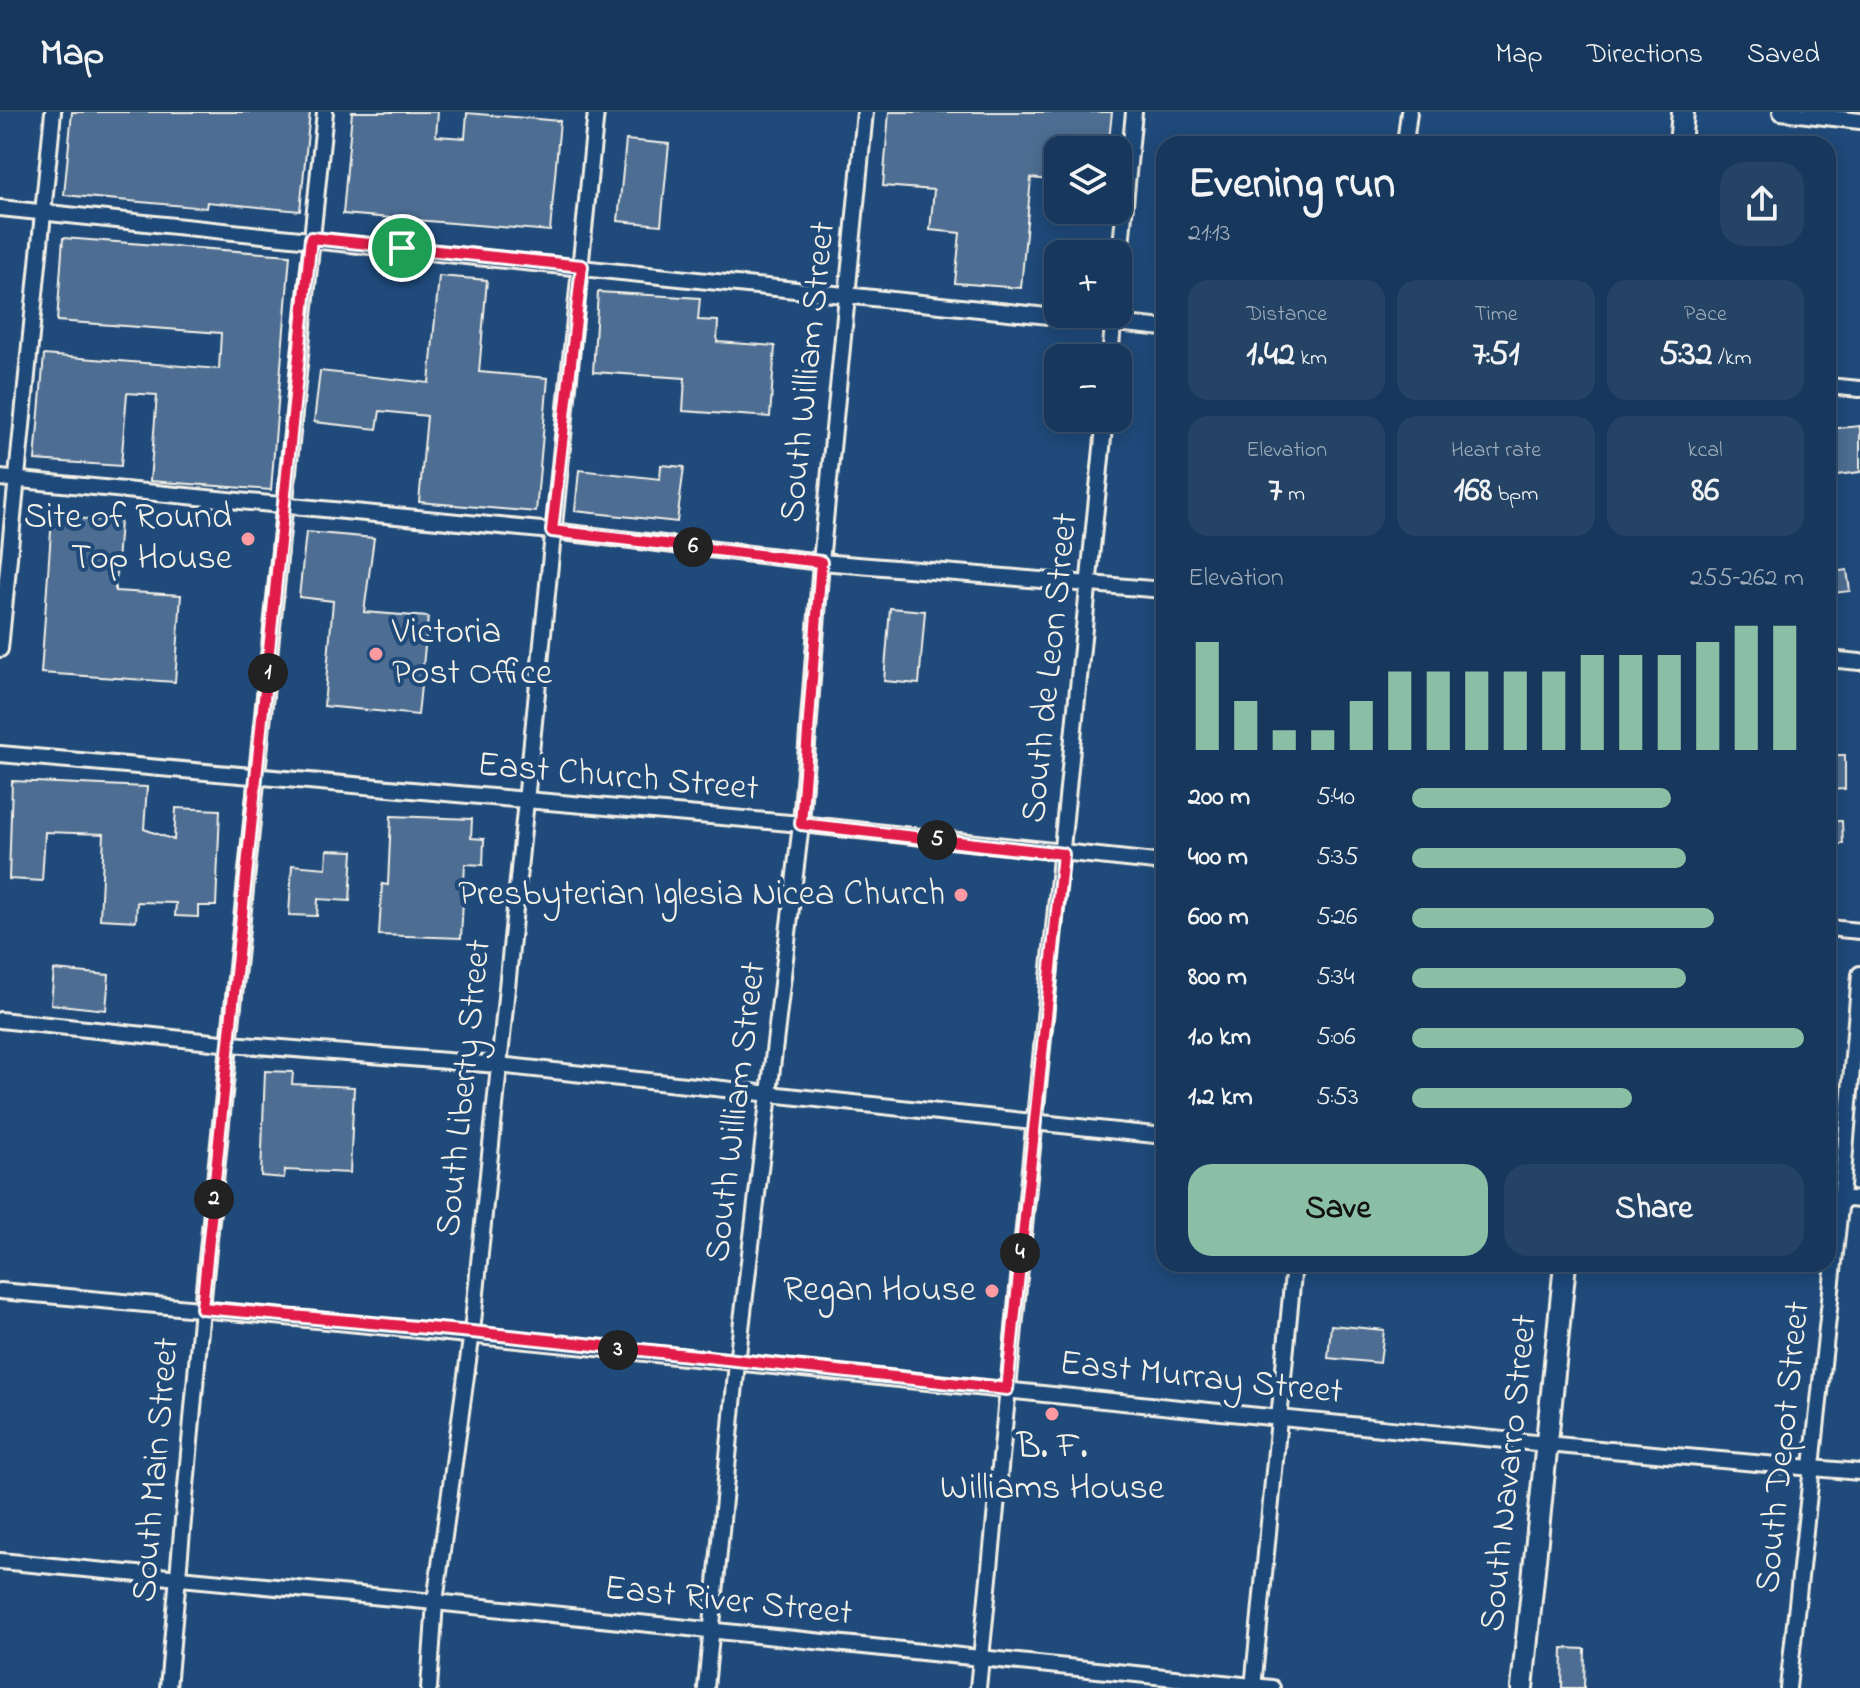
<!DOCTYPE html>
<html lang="en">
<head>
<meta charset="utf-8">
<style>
  :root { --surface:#17385c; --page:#244365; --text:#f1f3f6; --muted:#9eacbb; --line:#365272; --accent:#8abfa5 }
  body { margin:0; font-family:"Indie Flower",sans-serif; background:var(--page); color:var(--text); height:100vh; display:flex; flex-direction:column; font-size:30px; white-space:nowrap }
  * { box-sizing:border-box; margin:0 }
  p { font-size:26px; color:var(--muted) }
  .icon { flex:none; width:44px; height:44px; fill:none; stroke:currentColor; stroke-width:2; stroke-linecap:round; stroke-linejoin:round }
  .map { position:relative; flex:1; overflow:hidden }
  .drawer { position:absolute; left:1156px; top:24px; width:680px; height:1136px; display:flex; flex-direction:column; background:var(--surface); border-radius:24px; box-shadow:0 4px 20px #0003,0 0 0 2px var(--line) }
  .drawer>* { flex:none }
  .tools { position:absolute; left:1044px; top:24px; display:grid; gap:16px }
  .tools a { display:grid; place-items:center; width:88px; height:88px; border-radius:16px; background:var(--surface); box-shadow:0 4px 20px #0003,0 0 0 2px var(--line); font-size:40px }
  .pin { position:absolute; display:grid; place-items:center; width:68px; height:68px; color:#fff; margin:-34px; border:4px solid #fff; border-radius:50%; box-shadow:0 2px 8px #0007 }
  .km { position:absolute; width:40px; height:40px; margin:-20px; border-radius:50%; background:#222; color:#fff; font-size:22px; line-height:40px; text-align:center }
  .round { display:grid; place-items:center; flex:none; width:84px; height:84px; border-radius:24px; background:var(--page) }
  .head { display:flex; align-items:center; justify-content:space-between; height:136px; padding:0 32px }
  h1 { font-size:44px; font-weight:700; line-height:60px }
  .stats { display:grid; grid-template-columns:repeat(3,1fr); gap:12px; height:136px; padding:8px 32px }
  .stats div { display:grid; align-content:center; border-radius:20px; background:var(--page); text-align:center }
  .stats b { font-size:34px; font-weight:700 }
  .stats small { font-size:22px; font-weight:400 }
  .stats p { font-size:22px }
  .chart { height:224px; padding:16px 32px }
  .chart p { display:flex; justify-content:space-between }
  .chart svg { width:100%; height:144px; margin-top:8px; stroke:var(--accent); stroke-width:6 }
  .button { display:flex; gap:16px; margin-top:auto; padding:16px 32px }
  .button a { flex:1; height:92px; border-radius:24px; background:var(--accent); color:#111; font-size:32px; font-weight:700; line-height:92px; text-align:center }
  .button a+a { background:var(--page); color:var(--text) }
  ul { padding:0 32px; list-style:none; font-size:26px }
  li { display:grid; grid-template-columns:128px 96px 1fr; align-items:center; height:60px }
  li i { height:20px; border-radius:10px; background:var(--accent) }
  header { display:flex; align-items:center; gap:48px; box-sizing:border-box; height:112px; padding:0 40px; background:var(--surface); border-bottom:2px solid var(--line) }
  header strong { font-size:38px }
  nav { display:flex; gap:44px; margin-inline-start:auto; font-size:28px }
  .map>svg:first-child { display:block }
  .building { fill:#4d6e92; stroke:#f4f1e8; stroke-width:2 }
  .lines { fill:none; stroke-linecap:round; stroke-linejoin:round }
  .street-casing { stroke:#f4f1e8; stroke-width:20 }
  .secondary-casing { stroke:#f4f1e8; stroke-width:26 }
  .street { stroke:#1f4a7a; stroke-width:14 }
  .secondary { stroke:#1f4a7a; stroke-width:20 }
  .route-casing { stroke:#fff; stroke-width:16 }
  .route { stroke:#e11d48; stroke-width:10 }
  .poi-dot { fill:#ff9aa2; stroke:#1f4a7a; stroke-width:3 }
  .labels { text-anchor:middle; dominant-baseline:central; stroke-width:8; stroke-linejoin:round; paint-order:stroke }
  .street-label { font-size:36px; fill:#f4f1e8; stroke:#1f4a7a }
  .poi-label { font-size:36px; fill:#f4f1e8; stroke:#1f4a7a; text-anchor:end }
</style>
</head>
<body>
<header>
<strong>Map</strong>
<nav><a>Map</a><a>Directions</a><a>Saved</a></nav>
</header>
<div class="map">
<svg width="1860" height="1576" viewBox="0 0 1860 1576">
  <rect width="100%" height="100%" fill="#1f4a7a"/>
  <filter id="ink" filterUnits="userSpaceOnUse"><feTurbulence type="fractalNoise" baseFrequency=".0125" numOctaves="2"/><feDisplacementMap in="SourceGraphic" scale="16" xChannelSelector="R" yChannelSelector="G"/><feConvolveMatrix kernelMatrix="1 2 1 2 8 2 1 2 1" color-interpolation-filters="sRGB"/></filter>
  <g filter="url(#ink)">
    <g class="building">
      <path d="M72 0H310L300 99 207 90 206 96 64 83Z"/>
      <path d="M352 0H438L436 24 465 26 467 1 560 9 550 119 343 102Z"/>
      <path d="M889 0H1112L1108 38H1058V69L1031 66 1021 176 955 171 960 121 930 118 934 78 883 74Z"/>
      <path d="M626 28 669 32 661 113 618 109Z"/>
      <path d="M63 126 290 143 271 378 150 369 157 283 127 281 121 354 35 348 44 243 219 257 221 221 57 209Z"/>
      <path d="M439 164 487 168 479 260 548 266 536 400 419 390 427 304 380 299 377 317 314 310 320 259 429 271Z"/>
      <path d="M598 180 700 186 698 208 718 209 717 230 775 234 770 305 683 299 685 266 593 260Z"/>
      <path d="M1860 314V360L1828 364V317Z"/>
      <path d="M661 353 684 355 677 410 575 399 579 358 660 367Z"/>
      <path d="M52 405 120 409 115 479 181 483 175 570 41 561Z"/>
      <path d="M306 420 374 426 364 500 428 505 418 603 324 594 333 489 299 485Z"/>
      <path d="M1847 458 1850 479 1834 481 1831 460Z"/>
      <path d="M890 496 925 499 919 572 884 569Z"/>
      <path d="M1828 643H1845V677L1828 678Z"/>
      <path d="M12 669 147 675 144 717 174 728 176 696 220 698 216 794H198V805L175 804 176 791 137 790 136 809 100 807 104 722 45 720 42 769 9 767Z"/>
      <path d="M391 704 472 707 471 726 484 727 483 753 465 752 461 826 379 823 382 772 388 773Z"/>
      <path d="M1828 709H1842L1843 732H1828Z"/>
      <path d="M327 738 353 739 350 789 318 787 317 804 289 803 292 753 326 756Z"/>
      <path d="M54 858 109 863 106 898 51 892Z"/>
      <path d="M265 959 293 960 292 972 354 975 350 1061 285 1058 284 1066 261 1064Z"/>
      <path d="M1331 1213 1384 1218 1380 1251 1328 1246Z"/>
      <path d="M1563 1536 1585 1537 1584 1576H1562Z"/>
    </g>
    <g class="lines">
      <g class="street-casing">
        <g id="street">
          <path d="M1781 0 1860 9"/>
          <path d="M1405 32 1409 0"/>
          <path d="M0 96 1164 216"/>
          <path d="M1118 164 1134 0"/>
          <path d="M1110 246 1114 202"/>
          <path d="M1828 274 1860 277"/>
          <path d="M0 366 552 419 821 450 1164 478"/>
          <path d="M0 537 53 0"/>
          <path d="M1828 547 1860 550"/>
          <path d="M0 642 801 712 1164 751"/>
          <path d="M1828 816 1860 819"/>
          <path d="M0 908 231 932 498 953 1164 1024"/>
          <path d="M1828 1085 1860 1088"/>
          <path d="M0 1179C621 1233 1239 1308 1860 1360"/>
          <path d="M0 1449 435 1490 1272 1576"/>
          <path d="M168 1576 202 1196 325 0"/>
          <path d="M429 1576 435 1490 472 1220 596 0"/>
          <path d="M706 1576 737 1251 801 712 821 450 865 0"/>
          <path d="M978 1576 1105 306"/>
          <path d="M1253 1576 1294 1152"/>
          <path d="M1788 1576 1841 1086 1860 862"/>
        </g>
      </g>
      <g class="secondary-casing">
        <g id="secondary">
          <path d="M1680 32 1683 0"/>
          <path d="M1522 1576 1565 1152"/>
        </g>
      </g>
      <use href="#street" class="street"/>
      <use href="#secondary" class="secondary"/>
    </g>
  </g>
  <g class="lines" filter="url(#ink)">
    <g class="route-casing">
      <path id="route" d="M311 126 582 154 552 419 821 450 801 712 1063 742 1007 1277 472 1220 202 1196Z"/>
    </g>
    <use href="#route" class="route"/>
  </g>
  <g class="poi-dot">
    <circle cx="248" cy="427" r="8"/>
    <circle cx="376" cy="542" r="8"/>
    <circle cx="961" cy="783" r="8"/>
    <circle cx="992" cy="1179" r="8"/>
    <circle cx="1052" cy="1302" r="8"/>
  </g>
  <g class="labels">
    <g class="street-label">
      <text transform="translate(809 260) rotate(-84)">South William Street</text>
      <text transform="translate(1051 556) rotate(-84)">South de Leon Street</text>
      <text transform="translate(618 666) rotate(5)">East Church Street</text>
      <text transform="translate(465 976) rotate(-84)">South Liberty Street</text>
      <text transform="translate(737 1000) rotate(-83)">South William Street</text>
      <text transform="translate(1201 1267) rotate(6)">East Murray Street</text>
      <text transform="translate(1784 1335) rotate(-84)">South Depot Street</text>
      <text transform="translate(157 1358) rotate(-85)">South Main Street</text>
      <text transform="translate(1510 1361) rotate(-84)">South Navarro Street</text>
      <text transform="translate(728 1490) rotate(6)">East River Street</text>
    </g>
    <g class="poi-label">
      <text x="232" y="406">Site of Round<tspan x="232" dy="41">Top House</tspan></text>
      <text x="392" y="521" text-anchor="start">Victoria<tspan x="392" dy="41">Post Office</tspan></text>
      <text x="945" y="783">Presbyterian Iglesia Nicea Church</text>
      <text x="976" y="1179">Regan House</text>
      <text x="1052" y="1336" text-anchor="middle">B. F.<tspan x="1052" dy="41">Williams House</tspan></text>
    </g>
  </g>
</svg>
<div class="tools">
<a><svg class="icon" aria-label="layers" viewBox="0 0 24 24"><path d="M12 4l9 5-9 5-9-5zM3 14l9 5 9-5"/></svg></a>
<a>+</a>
<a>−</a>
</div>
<div class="pin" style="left:402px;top:136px;background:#1e9e55"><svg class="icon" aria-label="arrive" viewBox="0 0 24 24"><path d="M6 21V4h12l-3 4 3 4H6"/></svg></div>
<b class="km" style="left:268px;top:561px">1</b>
<b class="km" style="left:214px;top:1087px">2</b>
<b class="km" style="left:618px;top:1238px">3</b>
<b class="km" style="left:1020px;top:1141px">4</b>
<b class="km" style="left:937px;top:728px">5</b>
<b class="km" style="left:693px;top:435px">6</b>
<section class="drawer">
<div class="head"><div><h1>Evening run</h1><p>21:13</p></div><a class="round"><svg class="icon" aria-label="share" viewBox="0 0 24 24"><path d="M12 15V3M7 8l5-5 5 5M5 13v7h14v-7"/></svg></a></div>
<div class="stats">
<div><p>Distance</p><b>1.42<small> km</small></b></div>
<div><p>Time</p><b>7:51</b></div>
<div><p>Pace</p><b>5:32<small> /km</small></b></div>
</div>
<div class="stats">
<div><p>Elevation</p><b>7<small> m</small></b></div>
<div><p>Heart rate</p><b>168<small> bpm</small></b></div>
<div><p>kcal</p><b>86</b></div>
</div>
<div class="chart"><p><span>Elevation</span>255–262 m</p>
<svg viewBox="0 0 160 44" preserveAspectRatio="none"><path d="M5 44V11M15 44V29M25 44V38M35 44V38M45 44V29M55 44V20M65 44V20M75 44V20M85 44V20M95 44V20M105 44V15M115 44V15M125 44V15M135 44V11M145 44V6M155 44V6"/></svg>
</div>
<ul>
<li><b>200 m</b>5:40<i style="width:66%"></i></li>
<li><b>400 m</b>5:35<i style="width:70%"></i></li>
<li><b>600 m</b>5:26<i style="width:77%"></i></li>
<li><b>800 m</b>5:34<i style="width:70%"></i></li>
<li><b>1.0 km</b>5:06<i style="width:100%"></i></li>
<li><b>1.2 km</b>5:53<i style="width:56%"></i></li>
</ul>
<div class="button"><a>Save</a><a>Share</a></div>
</section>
</div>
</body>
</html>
